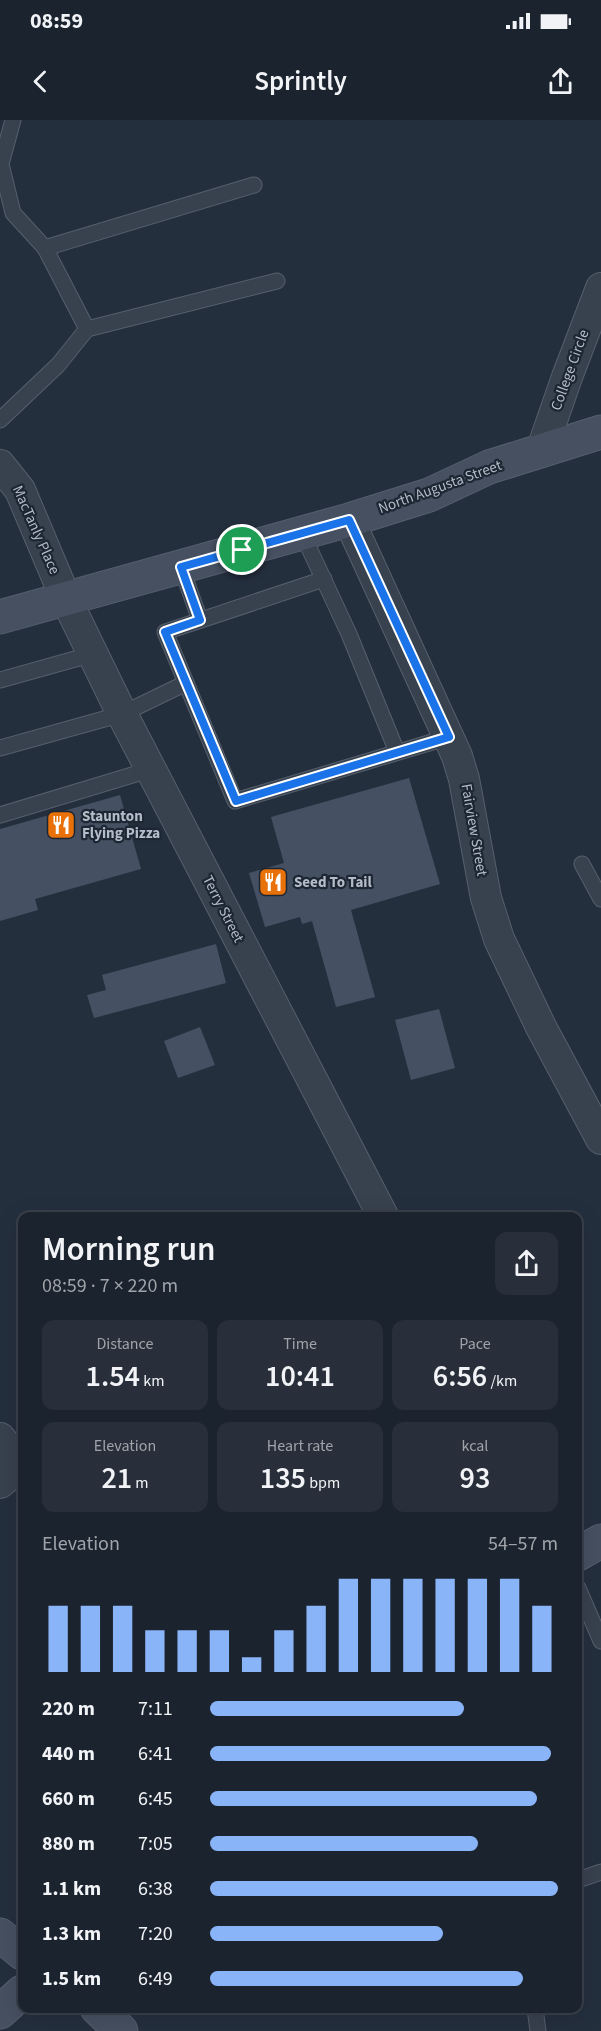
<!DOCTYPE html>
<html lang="en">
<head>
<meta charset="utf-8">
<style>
  :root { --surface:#1b232e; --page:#282f3a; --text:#f1f3f6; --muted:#a0a4aa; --line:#39404a; --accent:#8ab4f8 }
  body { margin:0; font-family:"Source Sans 3",sans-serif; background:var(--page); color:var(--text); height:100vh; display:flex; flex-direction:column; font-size:22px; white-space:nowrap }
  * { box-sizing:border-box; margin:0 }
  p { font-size:20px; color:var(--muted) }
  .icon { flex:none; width:33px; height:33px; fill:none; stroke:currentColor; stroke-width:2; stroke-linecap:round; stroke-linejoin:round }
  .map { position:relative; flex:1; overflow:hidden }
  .drawer { position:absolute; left:18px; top:1092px; width:564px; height:801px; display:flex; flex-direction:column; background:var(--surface); border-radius:12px; box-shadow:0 6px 24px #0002,0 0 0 2px var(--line) }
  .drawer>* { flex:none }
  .pin { position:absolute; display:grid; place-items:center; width:51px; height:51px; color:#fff; margin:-26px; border:3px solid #fff; border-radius:50%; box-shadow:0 2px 6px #0007 }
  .round { display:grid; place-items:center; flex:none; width:63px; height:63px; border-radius:12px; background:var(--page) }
  .overview { display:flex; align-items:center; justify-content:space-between; height:102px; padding:0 24px }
  h1 { font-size:33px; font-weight:600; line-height:45px }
  .figures { display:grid; grid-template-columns:repeat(3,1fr); gap:9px; height:102px; padding:6px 24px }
  .figures div { display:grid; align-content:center; border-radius:12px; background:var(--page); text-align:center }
  .figures b { font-size:30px; font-weight:600 }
  .figures small { font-size:16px; font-weight:400 }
  .figures p { font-size:16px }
  .chart { height:168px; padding:12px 24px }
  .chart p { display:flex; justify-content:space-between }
  .chart svg { width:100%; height:108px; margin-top:6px; stroke:var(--accent); stroke-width:6 }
  ul { padding:0 24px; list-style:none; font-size:20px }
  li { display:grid; grid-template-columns:96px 72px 1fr; align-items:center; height:45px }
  li i { height:15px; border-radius:8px; background:var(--accent) }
  .status { display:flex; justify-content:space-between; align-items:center; height:42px; padding:0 30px; background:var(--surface); direction:ltr }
  .status svg { height:16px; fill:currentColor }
  header { display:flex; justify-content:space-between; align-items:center; height:78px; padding:0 24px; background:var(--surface); font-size:27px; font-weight:600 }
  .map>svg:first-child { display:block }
  .building { fill:#455162 }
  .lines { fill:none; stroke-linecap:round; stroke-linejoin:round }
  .lane-casing { stroke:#565f6c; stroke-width:17 }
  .street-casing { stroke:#565f6c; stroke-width:32 }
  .secondary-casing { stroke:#565f6c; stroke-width:35 }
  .lane { stroke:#38414e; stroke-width:15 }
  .street { stroke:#38414e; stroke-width:30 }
  .secondary { stroke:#465061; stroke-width:33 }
  .route-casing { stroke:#fff; stroke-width:12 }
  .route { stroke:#1a73e8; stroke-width:8 }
  .labels { text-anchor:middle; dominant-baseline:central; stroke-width:4.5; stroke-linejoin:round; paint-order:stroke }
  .street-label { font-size:15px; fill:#b4bcc9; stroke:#1d2633 }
  .poi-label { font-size:15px; font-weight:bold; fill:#b4bcc9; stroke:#1d2633; text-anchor:start }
</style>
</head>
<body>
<div class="status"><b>08:59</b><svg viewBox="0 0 49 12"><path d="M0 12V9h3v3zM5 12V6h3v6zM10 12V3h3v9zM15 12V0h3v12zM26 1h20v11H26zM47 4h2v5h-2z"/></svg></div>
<header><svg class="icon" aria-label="back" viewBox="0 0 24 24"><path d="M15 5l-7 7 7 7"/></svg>Sprintly<svg class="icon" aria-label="share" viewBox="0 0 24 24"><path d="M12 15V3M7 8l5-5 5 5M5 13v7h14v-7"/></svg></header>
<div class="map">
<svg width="601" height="1911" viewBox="0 0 601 1911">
  <rect width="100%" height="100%" fill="#242f3e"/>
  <g class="building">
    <path d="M409 658 440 764 351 790 375 877 336 887 312 801 302 804 300 797 265 807 249 753 284 743 271 697Z"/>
    <path d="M120 675 141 749 35 779 38 790 0 801V709Z"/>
    <path d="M216 824 226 863 94 898 87 875 106 870 102 855Z"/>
    <path d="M439 889 455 948 411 960 395 900Z"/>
    <path d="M200 907 215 945 178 958 164 921Z"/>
  </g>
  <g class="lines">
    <g class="lane-casing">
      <g id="lane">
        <path d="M13 0 1 44 13 93 45 128"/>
        <path d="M87 209 45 128 254 65"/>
        <path d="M0 300 58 245 87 209 277 161"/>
        <path d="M302 413 349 514 397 632"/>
        <path d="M181 447 200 500"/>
        <path d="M324 459 165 512 235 681 449 617"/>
        <path d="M0 560 93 534"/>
        <path d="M0 628 122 594 186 563"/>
        <path d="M0 695 152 649"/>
        <path d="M582 744 601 779"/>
        <path d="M578 1468 601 1521"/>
        <path d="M578 1760 601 1752"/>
        <path d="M535 1888 538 1911"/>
      </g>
    </g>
    <g class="street-casing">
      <g id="street">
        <path d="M541 332 567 257 601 168"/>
        <path d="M0 345 20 370 66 479 122 594 383 1096"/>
        <path d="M349 400 457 636 464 659 486 778 499 819 541 907 601 1019"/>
        <path d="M0 1318C14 1335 21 1347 0 1363"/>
      </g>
    </g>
    <g class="secondary-casing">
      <g id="secondary">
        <path d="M0 497 349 400 429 375 489 347 601 312"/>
        <path d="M578 1434 601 1421"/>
        <path d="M0 1815 22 1833"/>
        <path d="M97 1888 121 1911"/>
        <path d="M0 1892 22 1872"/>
      </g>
    </g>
    <use href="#lane" class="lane"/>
    <use href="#street" class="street"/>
    <use href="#secondary" class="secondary"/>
  </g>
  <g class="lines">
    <g class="route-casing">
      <path id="route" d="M349 400 449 617 236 681 165 512 200 500 181 447Z"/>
    </g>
    <use href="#route" class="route"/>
  </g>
  <defs>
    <g id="restaurant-square" transform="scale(1.5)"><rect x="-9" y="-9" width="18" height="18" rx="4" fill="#e8710a" stroke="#1d2633"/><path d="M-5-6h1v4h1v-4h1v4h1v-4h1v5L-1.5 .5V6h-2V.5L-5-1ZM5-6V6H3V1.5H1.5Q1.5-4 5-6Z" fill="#fff"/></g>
  </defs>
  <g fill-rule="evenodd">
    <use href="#restaurant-square" x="61" y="705"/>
    <use href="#restaurant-square" x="273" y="762"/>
  </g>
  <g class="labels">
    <g class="street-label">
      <text transform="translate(570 250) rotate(-70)">College Circle</text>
      <text transform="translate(440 367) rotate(-20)">North Augusta Street</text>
      <text transform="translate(36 410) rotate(66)">MacTanly Place</text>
      <text transform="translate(474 710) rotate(80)">Fairview Street</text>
      <text transform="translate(223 789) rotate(63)">Terry Street</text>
    </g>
    <g class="poi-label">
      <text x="82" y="696">Staunton<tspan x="82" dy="17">Flying Pizza</tspan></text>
      <text x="294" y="762">Seed To Tail</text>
    </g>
  </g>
</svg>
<div class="pin" style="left:242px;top:430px;background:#1e9e55"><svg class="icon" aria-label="arrive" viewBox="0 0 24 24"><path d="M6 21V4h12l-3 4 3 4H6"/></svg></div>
<section class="drawer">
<div class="overview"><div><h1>Morning run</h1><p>08:59 · 7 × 220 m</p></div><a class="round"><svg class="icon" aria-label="share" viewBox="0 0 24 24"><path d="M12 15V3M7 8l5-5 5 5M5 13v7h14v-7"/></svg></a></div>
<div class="figures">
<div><p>Distance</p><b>1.54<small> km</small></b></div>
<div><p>Time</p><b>10:41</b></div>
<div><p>Pace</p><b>6:56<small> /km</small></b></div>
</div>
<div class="figures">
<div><p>Elevation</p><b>21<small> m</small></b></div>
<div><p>Heart rate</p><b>135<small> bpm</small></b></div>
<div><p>kcal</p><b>93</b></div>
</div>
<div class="chart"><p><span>Elevation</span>54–57 m</p>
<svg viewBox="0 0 160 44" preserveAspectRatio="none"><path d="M5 44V17M15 44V17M25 44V17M35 44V27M45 44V27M55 44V27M65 44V38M75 44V27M85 44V17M95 44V6M105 44V6M115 44V6M125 44V6M135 44V6M145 44V6M155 44V17"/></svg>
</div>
<ul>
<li><b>220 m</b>7:11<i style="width:73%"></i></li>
<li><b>440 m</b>6:41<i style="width:98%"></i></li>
<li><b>660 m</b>6:45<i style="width:94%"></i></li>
<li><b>880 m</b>7:05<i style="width:77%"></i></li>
<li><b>1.1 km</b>6:38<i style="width:100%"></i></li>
<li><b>1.3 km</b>7:20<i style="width:67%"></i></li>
<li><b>1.5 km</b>6:49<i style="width:90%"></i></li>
</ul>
</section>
</div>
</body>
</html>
